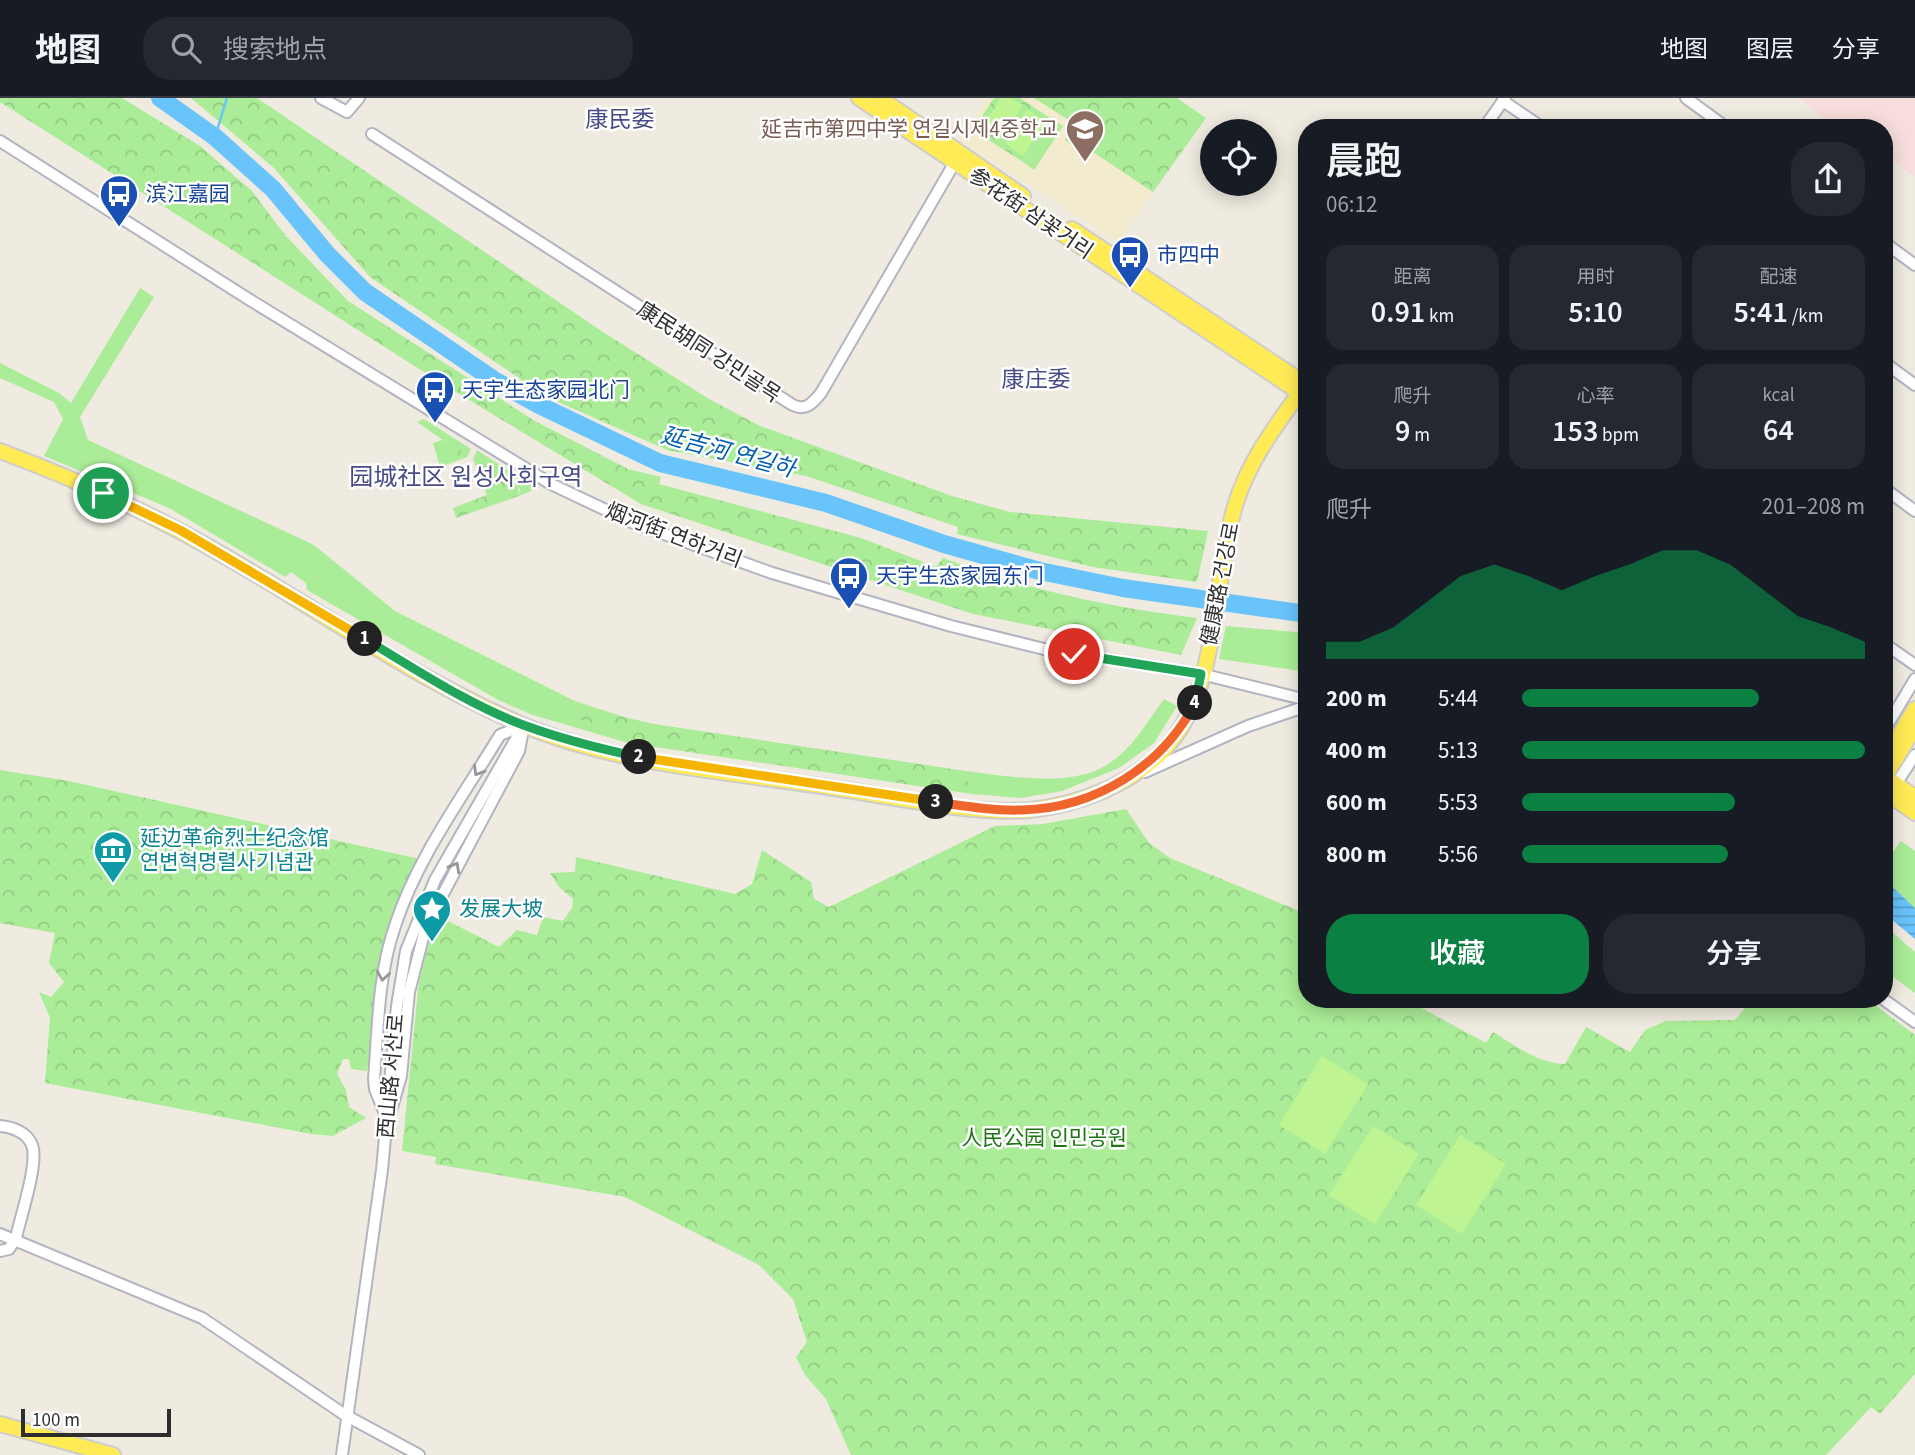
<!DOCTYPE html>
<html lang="zh">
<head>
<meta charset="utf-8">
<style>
  :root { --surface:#171b24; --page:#242831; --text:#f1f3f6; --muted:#9ea1a6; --line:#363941; --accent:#0b8043 }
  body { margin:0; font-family:"Source Sans 3","Noto Sans SC","Noto Sans KR",sans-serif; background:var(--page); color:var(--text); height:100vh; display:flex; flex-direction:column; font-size:26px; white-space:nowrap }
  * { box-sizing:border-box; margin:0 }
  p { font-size:23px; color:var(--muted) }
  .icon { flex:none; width:38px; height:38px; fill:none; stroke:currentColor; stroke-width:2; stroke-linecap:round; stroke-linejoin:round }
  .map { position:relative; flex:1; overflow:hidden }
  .sheet { position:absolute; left:1298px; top:21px; width:595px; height:889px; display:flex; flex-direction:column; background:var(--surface); border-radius:28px; box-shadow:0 4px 18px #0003 }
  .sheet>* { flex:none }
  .tools { position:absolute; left:1200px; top:21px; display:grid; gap:14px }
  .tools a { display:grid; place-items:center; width:77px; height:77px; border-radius:50%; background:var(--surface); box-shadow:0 4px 18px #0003; font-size:35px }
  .scale { position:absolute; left:21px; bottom:18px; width:150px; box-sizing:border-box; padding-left:7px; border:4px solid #2e2e2e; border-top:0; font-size:19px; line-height:24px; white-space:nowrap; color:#2e2e2e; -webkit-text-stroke:5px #fff; paint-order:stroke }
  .pin { position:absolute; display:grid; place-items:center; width:60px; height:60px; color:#fff; margin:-30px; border:4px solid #fff; border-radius:50%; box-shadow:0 2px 7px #0007 }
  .km { position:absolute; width:35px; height:35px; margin:-18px; border-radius:50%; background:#222; color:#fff; font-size:19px; line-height:35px; text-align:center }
  .round { display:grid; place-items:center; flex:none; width:74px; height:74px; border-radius:28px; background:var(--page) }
  .headline { display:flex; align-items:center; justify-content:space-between; height:119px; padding:0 28px }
  h1 { font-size:38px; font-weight:600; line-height:52px }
  .metrics { display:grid; grid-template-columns:repeat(3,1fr); gap:10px; height:119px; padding:7px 28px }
  .metrics div { display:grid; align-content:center; border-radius:18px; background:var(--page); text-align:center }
  .metrics b { font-size:30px; font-weight:600 }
  .metrics small { font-size:19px; font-weight:400 }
  .metrics p { font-size:19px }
  .chart { height:196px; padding:14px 28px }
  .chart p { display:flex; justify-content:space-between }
  .chart svg { width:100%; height:126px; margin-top:7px; fill:var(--accent); opacity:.7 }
  .action { display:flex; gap:14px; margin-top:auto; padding:14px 28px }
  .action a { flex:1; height:80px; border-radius:28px; background:var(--accent); color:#fff; font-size:28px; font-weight:600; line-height:80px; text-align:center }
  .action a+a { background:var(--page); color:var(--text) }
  ul { padding:0 28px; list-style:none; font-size:23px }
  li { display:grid; grid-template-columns:112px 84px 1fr; align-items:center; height:52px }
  li i { height:18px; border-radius:9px; background:var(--accent) }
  header { display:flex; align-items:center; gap:42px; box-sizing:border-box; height:98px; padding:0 35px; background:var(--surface); border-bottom:2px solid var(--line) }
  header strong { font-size:33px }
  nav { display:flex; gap:38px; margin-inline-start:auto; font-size:24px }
  .search { width:490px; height:63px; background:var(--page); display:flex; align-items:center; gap:18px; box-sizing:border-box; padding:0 24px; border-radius:28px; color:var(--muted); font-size:26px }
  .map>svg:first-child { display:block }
  .education { fill:#f3ebce }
  .medical { fill:#f7dedd }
  .grass { fill:#aaec97 }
  .forest { fill:url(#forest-crowns) }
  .pitch { fill:#bff492 }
  .water { fill:url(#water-rules) }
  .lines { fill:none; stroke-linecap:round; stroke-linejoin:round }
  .stream { stroke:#69c4fb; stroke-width:2.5 }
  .river { stroke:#69c4fb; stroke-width:18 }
  .minor-casing { stroke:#b3b4c2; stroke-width:14 }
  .major-casing { stroke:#cdcdcd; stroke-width:18 }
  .minor { stroke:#fff; stroke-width:10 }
  .major { stroke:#ffeb56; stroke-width:14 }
  .oneway { stroke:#969696 }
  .split-1-casing { stroke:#fff; stroke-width:14 }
  .split-2-casing { stroke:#fff; stroke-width:14 }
  .split-3-casing { stroke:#fff; stroke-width:14 }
  .split-4-casing { stroke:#fff; stroke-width:14 }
  .split-5-casing { stroke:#fff; stroke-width:14 }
  .split-1 { stroke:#f5b400; stroke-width:9 }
  .split-2 { stroke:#22a559; stroke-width:9 }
  .split-3 { stroke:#f5b400; stroke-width:9 }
  .split-4 { stroke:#f0652b; stroke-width:9 }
  .split-5 { stroke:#22a559; stroke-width:9 }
  .labels { text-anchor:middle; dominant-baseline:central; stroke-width:5; stroke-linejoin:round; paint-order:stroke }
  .education-label { font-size:21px; fill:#785e54; stroke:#fff; text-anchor:end }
  .transit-label { font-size:21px; fill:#164399; stroke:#fff; text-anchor:start }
  .street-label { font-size:21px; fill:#2e2e2e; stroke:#fff }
  .culture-label { font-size:21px; fill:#0d838f; stroke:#fff; text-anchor:start }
  .park-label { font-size:21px; fill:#1d7613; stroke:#fff }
  .neighbourhood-label { font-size:23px; fill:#484c85; stroke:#fff }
  .water-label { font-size:23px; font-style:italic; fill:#005fb0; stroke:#fff }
  .quarter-label { font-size:24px; fill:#484c85; stroke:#fff }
</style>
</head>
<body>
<header>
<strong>地图</strong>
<div class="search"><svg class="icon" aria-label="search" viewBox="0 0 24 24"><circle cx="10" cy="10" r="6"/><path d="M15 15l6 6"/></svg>搜索地点</div>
<nav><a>地图</a><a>图层</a><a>分享</a></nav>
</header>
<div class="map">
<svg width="1915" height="1357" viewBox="0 0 1915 1357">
  <defs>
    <pattern id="forest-crowns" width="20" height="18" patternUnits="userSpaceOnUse" patternTransform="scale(1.75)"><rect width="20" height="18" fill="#aaec97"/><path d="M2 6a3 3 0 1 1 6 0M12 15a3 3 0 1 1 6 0" fill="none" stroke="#93cb82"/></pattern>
    <pattern id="water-rules" width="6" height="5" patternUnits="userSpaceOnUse" patternTransform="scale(1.75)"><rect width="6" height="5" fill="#69c4fb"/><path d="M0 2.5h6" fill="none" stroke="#57a0cc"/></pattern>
  </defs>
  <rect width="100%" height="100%" fill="#f0ebe0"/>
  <path class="education" d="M988 0H1177L1206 20 1118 144 959 42Z"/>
  <path class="medical" d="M1798 0H1915V79L1885 57V30H1837Z"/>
  <g class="grass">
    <path d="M1053 22 1063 28 1034 72 1026 66Z"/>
    <path d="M140 190 154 199 80 319 88 342 314 447 395 513 575 603 578 620 628 645 533 617 500 603 307 492 306 485 291 474 285 479 169 410 44 358 63 321 54 304 0 280V265L59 295 71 305Z"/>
    <path d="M424 321 471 351 467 359 417 324Z"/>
    <path d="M477 352 532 388 531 393 519 398 520 391 473 361Z"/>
    <path d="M1226 528 1307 535V574L1219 561Z"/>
    <path d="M1164 601 1177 608 1154 645 1119 670 1062 693 1021 700 972 696 969 686 959 672C1000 677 1066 690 1103 669 1130 655 1147 624 1164 601Z"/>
    <path d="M1901 743 1915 753V810L1885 782V765Z"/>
    <path d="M1885 828 1915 854V895L1885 873Z"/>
  </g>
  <g class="forest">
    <path d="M0 0H122L200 48 252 93 285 137 348 203 535 323 628 371 661 379 659 386 861 440 936 469 943 460C1024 491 1111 510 1197 520L1181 557 973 516 641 406 438 283 0 4Z"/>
    <path d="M191 0H257L603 234 709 301 758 327 952 398 1010 414 1208 433 1197 484 1093 469 957 436 958 429 806 378 667 352 547 299 370 179 274 70Z"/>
    <path d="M994 0H1020L1053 22 1026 66 973 32Z"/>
    <path d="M1034 0H1177L1206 20 1153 94 1078 44 1075 49 1065 42 1075 26Z"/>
    <path d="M442 342 466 356 467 359 440 369 433 345Z"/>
    <path d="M473 361 518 386 519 398 456 420 453 410 487 397Z"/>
    <path d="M575 603 624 619 654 626 959 672 970 686 972 696 628 645 578 620Z"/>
    <path d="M0 672 69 683 420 761 376 906 367 973 351 971 349 961H343L337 976 346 992 349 1009 366 1020 333 1038 311 1036 45 985 50 920 39 894 51 899 64 884 49 865 55 835 0 825Z"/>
    <path d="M1126 711 1149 745 1170 760 1307 816V901H1405L1486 945 1493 934C1516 948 1537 965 1565 966L1586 929 1630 954 1645 932 1666 923 1735 922 1753 901H1867L1915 937V1276L1880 1316 1871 1309 1826 1357H851L826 1301 805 1277 796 1259 807 1244 793 1201 759 1167 625 1099 435 1066 436 1059 402 1053 419 883 436 817 499 849 517 832 537 837 543 819 563 823 572 810 573 801 560 790 550 775 575 774 576 759 735 796 752 786 762 752 811 784 814 801 829 809 995 728 1043 726Z"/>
  </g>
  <g class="pitch">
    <path d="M1001 0H1011L1023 7 1000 42 982 30Z"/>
    <path d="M1027 11 1046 23 1023 58 1005 45Z"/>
    <path d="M1322 958 1368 986 1325 1056 1279 1027Z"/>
    <path d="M1373 1028 1419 1056 1375 1126 1329 1097Z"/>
    <path d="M1460 1037 1506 1066 1462 1136 1416 1107Z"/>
  </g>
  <path class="water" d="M1885 782 1915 810V841L1885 816Z"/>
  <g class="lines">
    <path class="stream" d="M215 39 227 0"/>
    <path class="river" d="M160 0 215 39 273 91 327 156 365 194 494 282 539 307 660 365 826 405 944 446 1040 473 1123 490 1307 516"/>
    <g class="minor-casing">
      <g id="minor">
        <path d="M321 0 347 14 359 0"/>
        <path d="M1686 0 1727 30"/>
        <path d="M1503 3 1543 30"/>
        <path d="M1484 30 1505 0"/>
        <path d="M372 36 791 306C805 314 812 306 821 295L955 64"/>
        <path d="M0 43 250 202 551 386 631 424 772 475 951 528 1044 551 1201 576 1307 602"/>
        <path d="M1885 145 1915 167"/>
        <path d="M1885 265 1915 287"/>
        <path d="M1885 391 1915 413"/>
        <path d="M1885 546 1915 567"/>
        <path d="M1885 631 1915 581"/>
        <path d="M1145 674 1248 628 1307 608"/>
        <path d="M1889 688 1896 686 1915 657"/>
        <path d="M1883 901 1915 924"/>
        <path d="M392 1009 401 978 409 894 426 828 519 653 522 637"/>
        <path d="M386 1018 375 991 374 981C378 930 378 877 395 828 417 760 463 698 500 637L524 627"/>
        <path d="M0 1028C12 1029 27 1034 32 1047 39 1065 20 1120 16 1140L9 1151 0 1153"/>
        <path d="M0 1136 202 1220 345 1317 419 1357"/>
        <path d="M342 1357 382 1072 397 908 406 853 435 782 524 627"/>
      </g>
    </g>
    <g class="major-casing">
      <g id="major">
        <path d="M859 0 1306 299"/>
        <path d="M880 0 1023 98"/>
        <path d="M1072 131 1307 287"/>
        <path d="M0 353C81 383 159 419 233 463 328 518 421 584 523 627 621 668 736 674 840 691 895 699 977 717 1030 712 1078 707 1130 687 1164 652 1221 591 1212 485 1235 408 1249 361 1278 325 1306 286"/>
        <path d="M1885 660 1915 611"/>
        <path d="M1885 679 1915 629"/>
        <path d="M1885 679 1915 699"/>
        <path d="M1885 694 1915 715"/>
        <path d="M0 1326 113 1357"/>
      </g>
    </g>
    <use href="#minor" class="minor"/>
    <use href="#major" class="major"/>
  </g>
  <defs><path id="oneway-chevron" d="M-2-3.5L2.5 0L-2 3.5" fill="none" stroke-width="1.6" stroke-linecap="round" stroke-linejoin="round" transform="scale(1.75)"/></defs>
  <g class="oneway">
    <use href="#oneway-chevron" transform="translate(478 673) rotate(121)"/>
    <use href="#oneway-chevron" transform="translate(455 769) rotate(-61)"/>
    <use href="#oneway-chevron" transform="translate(383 878) rotate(99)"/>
  </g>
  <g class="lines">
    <g class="split-1-casing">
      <path id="split-1" d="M103 395 180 432 365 541"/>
    </g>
    <g class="split-2-casing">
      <path id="split-2" d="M365 541C417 572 469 607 526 628 562 641 601 651 639 659"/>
    </g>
    <g class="split-3-casing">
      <path id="split-3" d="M639 659 936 704"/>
    </g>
    <g class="split-4-casing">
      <path id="split-4" d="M936 704C964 708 993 713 1022 712 1095 710 1162 669 1195 605"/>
    </g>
    <g class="split-5-casing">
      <path id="split-5" d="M1074 556 1201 576 1195 605"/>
    </g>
    <use href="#split-1" class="split-1"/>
    <use href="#split-2" class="split-2"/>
    <use href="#split-3" class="split-3"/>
    <use href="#split-4" class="split-4"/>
    <use href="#split-5" class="split-5"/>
  </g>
  <defs>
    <g id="school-pin" transform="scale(2.0125)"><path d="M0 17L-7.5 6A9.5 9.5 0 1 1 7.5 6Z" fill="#8d6e63" stroke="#fff"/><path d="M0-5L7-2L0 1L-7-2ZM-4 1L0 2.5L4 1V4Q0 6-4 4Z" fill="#fff"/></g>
    <g id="bus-pin" transform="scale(2.0125)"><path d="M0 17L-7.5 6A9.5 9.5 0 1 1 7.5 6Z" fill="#1a4fb4" stroke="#fff"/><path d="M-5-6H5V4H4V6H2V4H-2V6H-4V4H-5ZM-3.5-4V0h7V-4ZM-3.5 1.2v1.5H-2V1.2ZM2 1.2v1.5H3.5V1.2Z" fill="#fff"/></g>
    <g id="museum-pin" transform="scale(2.0125)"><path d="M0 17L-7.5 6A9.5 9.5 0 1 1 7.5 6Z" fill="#0f9aa8" stroke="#fff"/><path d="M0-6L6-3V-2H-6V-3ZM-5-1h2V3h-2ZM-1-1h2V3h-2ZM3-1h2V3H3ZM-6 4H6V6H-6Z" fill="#fff"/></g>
    <g id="sight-pin" transform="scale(2.0125)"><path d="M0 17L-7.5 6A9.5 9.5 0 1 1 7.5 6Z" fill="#0f9aa8" stroke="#fff"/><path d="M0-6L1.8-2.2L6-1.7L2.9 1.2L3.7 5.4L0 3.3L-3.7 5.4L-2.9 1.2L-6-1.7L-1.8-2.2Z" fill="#fff"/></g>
  </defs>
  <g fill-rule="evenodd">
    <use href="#school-pin" x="1085" y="31"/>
    <use href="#bus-pin" x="119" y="96"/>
    <use href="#bus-pin" x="1130" y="157"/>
    <use href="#bus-pin" x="435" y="292"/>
    <use href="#bus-pin" x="849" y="478"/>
    <use href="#museum-pin" x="113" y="752"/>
    <use href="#sight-pin" x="432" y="811"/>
  </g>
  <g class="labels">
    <g class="education-label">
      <text x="1058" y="31">延吉市第四中学 연길시제4중학교</text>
    </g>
    <g class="transit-label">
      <text x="146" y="96">滨江嘉园</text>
      <text x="1157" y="157">市四中</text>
      <text x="462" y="292">天宇生态家园北门</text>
      <text x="876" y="478">天宇生态家园东门</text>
    </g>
    <g class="street-label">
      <text transform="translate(1031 115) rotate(34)">参花街 삼꽃거리</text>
      <text transform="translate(709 254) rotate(33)">康民胡同 강민골목</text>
      <text transform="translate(674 437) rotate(21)">烟河街 연하거리</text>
      <text transform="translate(1220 486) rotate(-79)">健康路 건강로</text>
      <text transform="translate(391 978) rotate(-85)">西山路 서산로</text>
    </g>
    <g class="culture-label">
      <text x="140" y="740">延边革命烈士纪念馆<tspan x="140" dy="24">연변혁명렬사기념관</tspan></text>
      <text x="459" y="811">发展大坡</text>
    </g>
    <g class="park-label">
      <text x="1044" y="1040">人民公园 인민공원</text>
    </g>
    <g class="neighbourhood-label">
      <text x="620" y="21">康民委</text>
      <text x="1036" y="281">康庄委</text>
    </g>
    <g class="water-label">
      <text transform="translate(728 354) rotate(15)">延吉河 연길하</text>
    </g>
    <g class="quarter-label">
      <text x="466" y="379">园城社区 원성사회구역</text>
    </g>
  </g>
</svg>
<div class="tools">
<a><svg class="icon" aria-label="locate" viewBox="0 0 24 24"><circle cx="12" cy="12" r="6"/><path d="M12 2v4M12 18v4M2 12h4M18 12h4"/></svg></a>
</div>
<div class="scale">100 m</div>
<div class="pin" style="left:103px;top:395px;background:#1e9e55"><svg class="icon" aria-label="arrive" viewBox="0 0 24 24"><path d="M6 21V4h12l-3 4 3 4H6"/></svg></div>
<div class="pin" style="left:1074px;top:556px;background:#d93025"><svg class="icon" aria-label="check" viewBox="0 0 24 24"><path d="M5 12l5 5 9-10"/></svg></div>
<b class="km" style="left:365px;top:541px">1</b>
<b class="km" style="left:639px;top:659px">2</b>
<b class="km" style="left:936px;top:704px">3</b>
<b class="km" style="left:1195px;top:605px">4</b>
<section class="sheet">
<div class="headline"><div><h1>晨跑</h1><p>06:12</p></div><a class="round"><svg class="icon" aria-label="share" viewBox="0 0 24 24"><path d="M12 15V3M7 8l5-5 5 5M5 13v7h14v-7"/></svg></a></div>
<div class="metrics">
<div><p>距离</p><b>0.91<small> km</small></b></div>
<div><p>用时</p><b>5:10</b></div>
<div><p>配速</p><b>5:41<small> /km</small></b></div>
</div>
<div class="metrics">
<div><p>爬升</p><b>9<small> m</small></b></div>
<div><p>心率</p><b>153<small> bpm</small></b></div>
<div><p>kcal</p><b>64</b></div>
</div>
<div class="chart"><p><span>爬升</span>201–208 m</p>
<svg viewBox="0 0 160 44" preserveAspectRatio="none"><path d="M0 44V38L10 38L20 33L30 24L40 15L50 11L60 15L70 20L80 15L90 11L100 6L110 6L120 11L130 20L140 29L150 33L160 38V44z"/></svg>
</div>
<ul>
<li><b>200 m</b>5:44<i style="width:69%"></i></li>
<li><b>400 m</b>5:13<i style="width:100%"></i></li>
<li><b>600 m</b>5:53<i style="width:62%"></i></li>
<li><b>800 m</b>5:56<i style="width:60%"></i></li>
</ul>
<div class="action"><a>收藏</a><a>分享</a></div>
</section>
</div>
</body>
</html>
